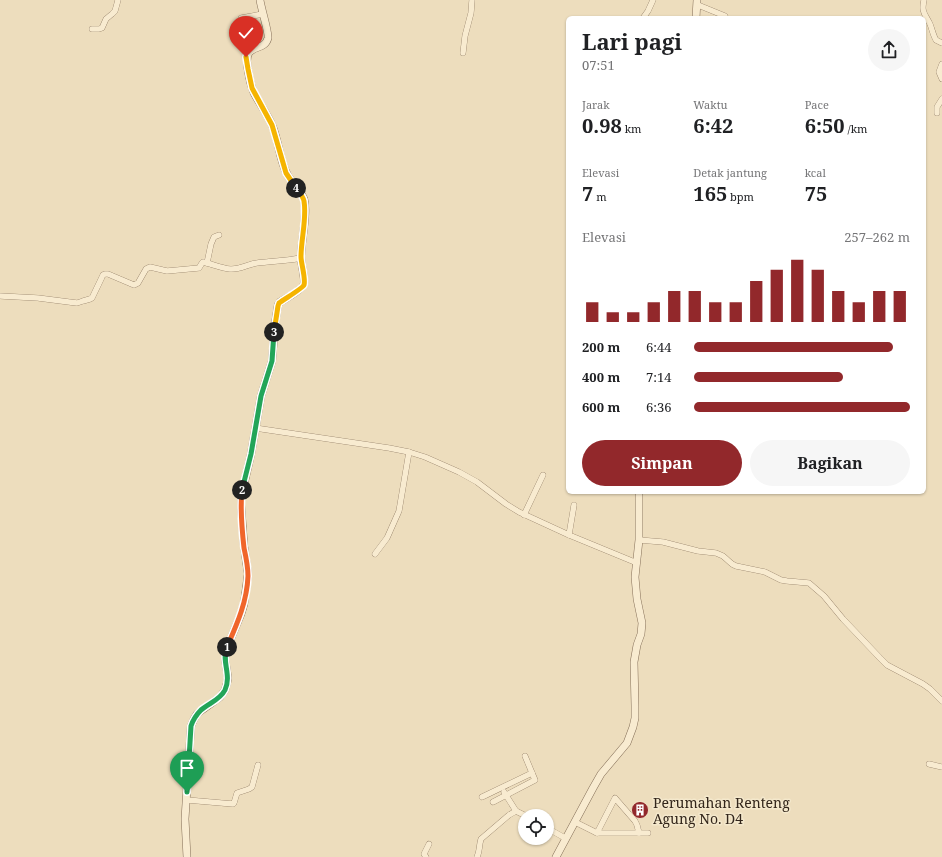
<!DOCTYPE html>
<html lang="id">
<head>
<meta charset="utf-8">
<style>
  :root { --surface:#fff; --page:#f6f6f6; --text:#202124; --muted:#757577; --accent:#92282b }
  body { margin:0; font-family:"Noto Serif",serif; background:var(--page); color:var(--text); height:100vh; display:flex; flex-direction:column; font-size:15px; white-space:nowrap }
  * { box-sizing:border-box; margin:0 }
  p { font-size:13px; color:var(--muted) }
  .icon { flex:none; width:22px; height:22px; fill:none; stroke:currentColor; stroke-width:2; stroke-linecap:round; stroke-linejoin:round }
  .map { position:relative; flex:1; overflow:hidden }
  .side { position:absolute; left:566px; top:16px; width:360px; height:478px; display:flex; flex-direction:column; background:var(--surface); border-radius:6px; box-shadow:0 1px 3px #0004 }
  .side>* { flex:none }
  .controls { position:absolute; left:518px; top:809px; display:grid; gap:8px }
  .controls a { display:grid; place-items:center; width:36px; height:36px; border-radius:50%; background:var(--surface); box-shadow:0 1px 3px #0004; font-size:20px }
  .pin { position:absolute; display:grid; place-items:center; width:34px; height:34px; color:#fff; margin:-41px -17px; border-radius:50% 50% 50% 0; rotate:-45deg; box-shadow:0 0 4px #0007 }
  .pin .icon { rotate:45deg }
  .km { position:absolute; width:20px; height:20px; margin:-10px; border-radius:50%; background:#222; color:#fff; font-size:11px; line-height:20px; text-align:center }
  .round { display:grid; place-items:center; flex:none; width:42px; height:42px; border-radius:21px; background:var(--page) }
  .summary { display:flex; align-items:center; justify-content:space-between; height:68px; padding:0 16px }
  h1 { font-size:22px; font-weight:700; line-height:30px }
  .figures { display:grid; grid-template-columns:repeat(3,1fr); gap:6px; height:68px; padding:4px 16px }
  .figures div { display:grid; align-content:center }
  .figures b { font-size:20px; font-weight:700 }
  .figures small { font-size:11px; font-weight:400 }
  .figures p { font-size:11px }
  .chart { height:112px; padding:8px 16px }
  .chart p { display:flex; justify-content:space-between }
  .chart svg { width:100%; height:72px; margin-top:4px; stroke:var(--accent); stroke-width:6 }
  .action { display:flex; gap:8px; margin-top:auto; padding:8px 16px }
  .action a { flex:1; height:46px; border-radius:24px; background:var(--accent); color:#fff; font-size:16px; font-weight:700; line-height:46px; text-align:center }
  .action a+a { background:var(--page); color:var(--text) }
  ul { padding:0 16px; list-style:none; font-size:13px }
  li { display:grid; grid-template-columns:64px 48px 1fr; align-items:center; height:30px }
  li i { height:10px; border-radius:5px; background:var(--accent) }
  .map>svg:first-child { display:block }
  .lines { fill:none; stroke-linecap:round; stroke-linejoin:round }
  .minor-casing { stroke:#846e57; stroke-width:6 }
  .tertiary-casing { stroke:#846e57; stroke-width:8 }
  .minor { stroke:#f8ebd0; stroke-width:5.5 }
  .tertiary { stroke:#f8ebd0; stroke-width:7 }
  .split-1-casing { stroke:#fff; stroke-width:8 }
  .split-2-casing { stroke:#fff; stroke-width:8 }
  .split-3-casing { stroke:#fff; stroke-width:8 }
  .split-4-casing { stroke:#fff; stroke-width:8 }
  .split-5-casing { stroke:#fff; stroke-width:8 }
  .split-1 { stroke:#22a559; stroke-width:5 }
  .split-2 { stroke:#f0652b; stroke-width:5 }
  .split-3 { stroke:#22a559; stroke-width:5 }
  .split-4 { stroke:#f5b400; stroke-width:5 }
  .split-5 { stroke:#f5b400; stroke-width:5 }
  .labels { text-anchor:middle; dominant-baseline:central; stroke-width:3; stroke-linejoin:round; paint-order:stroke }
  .poi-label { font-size:14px; fill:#33261b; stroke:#f4e8cc; text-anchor:start }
</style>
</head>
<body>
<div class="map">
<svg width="942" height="857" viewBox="0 0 942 857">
  <rect width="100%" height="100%" fill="#edddbd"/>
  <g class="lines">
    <g class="minor-casing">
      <g id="minor">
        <path d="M924 0C921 12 925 14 930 24 932 29 933 35 936 40L942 43"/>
        <path d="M698 5 725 16"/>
        <path d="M241 18 263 14"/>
        <path d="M643 18 648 11 653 0"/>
        <path d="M92 29H99L102 28 106 19 112 14 115 11 118 0"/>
        <path d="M463 53 465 36 471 13 472 0"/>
        <path d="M942 64 939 72 942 79"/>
        <path d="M937 113V107L942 99"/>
        <path d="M207 263 211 244 214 237 219 235"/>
        <path d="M0 296 38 298 69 302 77 303 83 301 90 299 92 298 103 275 105 274H108L134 285 138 283 146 269 150 267 167 271 199 268 202 263 203 262C212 264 221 268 230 269 240 270 248 264 257 263 272 261 286 261 301 258"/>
        <path d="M255 428 389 448 409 452 425 457 459 472 477 482 506 504 519 512 569 535 637 563"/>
        <path d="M524 515 543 475"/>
        <path d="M569 535 574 505"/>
        <path d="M639 540 663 542 698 551 716 553 723 556 732 564 736 566 765 572 781 580 787 581 809 583 824 596 843 619 880 658 887 665 923 684 930 689 942 701"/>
        <path d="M375 554 387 538 399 511 409 452"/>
        <path d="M929 764 942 767"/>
        <path d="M504 792 516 811"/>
        <path d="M482 797 532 773"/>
        <path d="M187 800 233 804 234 803 237 793 249 789 252 787 258 765"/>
        <path d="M493 802 535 780 525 756"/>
        <path d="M575 822 597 833H648"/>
        <path d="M547 828 565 838"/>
        <path d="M597 833 615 798 635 821 637 825 639 833"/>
        <path d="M426 857 424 854 429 844"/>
        <path d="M477 857C480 851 479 845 481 839L509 815 516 811 526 816"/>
      </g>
    </g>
    <g class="tertiary-casing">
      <g id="tertiary">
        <path d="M696 18 697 0"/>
        <path d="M187 857 185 819 191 726 194 719 197 714 202 710 220 697 225 690 227 683 228 678 225 659 226 650 241 614 244 604 248 574 244 546 241 505V497L251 454 261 396 272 361 275 324 278 305 280 302C285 299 303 289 304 284 305 277 301 264 301 257 301 241 308 212 304 199 301 191 291 182 287 174 279 159 279 141 272 125 267 114 260 104 254 93 251 86 249 77 248 70 242 40 264 54 268 38 269 33 261 8 260 0"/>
        <path d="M556 857 593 788 601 774 627 743 633 727 635 718V706L634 662 637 645 641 634 642 623 637 599 635 577 639 540V492"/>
      </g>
    </g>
    <use href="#minor" class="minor"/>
    <use href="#tertiary" class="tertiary"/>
  </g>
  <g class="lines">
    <g class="split-1-casing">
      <path id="split-1" d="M187 792 191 726C193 720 196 715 201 710 209 703 220 700 225 690 232 675 221 661 227 647"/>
    </g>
    <g class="split-2-casing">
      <path id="split-2" d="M227 647C237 624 247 602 248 576 248 567 246 557 244 548 242 530 240 508 242 490"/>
    </g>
    <g class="split-3-casing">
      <path id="split-3" d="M242 490 251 454 261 396 272 361 274 332"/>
    </g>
    <g class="split-4-casing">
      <path id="split-4" d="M274 332 278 306 279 303C284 299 302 289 304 285 306 279 301 263 301 257 301 239 307 218 304 201 303 196 299 192 296 188"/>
    </g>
    <g class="split-5-casing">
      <path id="split-5" d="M246 57 248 69 252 88 272 125 286 173 296 188"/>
    </g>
    <use href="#split-1" class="split-1"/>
    <use href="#split-2" class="split-2"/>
    <use href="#split-3" class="split-3"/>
    <use href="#split-4" class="split-4"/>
    <use href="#split-5" class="split-5"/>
  </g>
  <defs>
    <g id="building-disc" transform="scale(0.9)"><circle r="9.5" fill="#92282b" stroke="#f4e8cc"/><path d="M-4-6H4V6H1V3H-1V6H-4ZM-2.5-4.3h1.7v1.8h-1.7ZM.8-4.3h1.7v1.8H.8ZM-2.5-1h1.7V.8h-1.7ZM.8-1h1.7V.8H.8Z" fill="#fff"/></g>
  </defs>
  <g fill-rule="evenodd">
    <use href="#building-disc" x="640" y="810"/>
  </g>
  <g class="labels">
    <g class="poi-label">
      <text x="653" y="802">Perumahan Renteng<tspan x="653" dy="16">Agung No. D4</tspan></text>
    </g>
  </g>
</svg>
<div class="controls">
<a><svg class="icon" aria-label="locate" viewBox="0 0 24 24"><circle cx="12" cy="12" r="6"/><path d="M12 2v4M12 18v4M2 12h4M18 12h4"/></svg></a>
</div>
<div class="pin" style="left:187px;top:792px;background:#1e9e55"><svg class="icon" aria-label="arrive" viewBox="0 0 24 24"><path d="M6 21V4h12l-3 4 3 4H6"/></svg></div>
<div class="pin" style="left:246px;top:57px;background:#d93025"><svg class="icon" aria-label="check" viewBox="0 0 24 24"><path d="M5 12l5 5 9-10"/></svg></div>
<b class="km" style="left:227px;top:647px">1</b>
<b class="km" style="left:242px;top:490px">2</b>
<b class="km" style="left:274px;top:332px">3</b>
<b class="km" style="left:296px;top:188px">4</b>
<section class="side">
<div class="summary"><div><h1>Lari pagi</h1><p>07:51</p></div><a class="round"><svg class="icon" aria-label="share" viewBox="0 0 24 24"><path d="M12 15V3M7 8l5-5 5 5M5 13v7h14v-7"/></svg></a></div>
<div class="figures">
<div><p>Jarak</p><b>0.98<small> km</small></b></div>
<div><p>Waktu</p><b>6:42</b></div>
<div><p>Pace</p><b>6:50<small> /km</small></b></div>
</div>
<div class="figures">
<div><p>Elevasi</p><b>7<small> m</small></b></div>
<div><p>Detak jantung</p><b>165<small> bpm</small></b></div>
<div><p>kcal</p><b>75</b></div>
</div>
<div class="chart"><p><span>Elevasi</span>257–262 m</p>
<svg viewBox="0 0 160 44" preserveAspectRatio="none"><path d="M5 44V32M15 44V38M25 44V38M35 44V32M45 44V25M55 44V25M65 44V32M75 44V32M85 44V19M95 44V12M105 44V6M115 44V12M125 44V25M135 44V32M145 44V25M155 44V25"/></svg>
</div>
<ul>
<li><b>200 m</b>6:44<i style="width:92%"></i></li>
<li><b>400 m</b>7:14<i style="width:69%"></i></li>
<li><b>600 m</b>6:36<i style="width:100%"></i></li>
</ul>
<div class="action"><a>Simpan</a><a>Bagikan</a></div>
</section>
</div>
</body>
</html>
